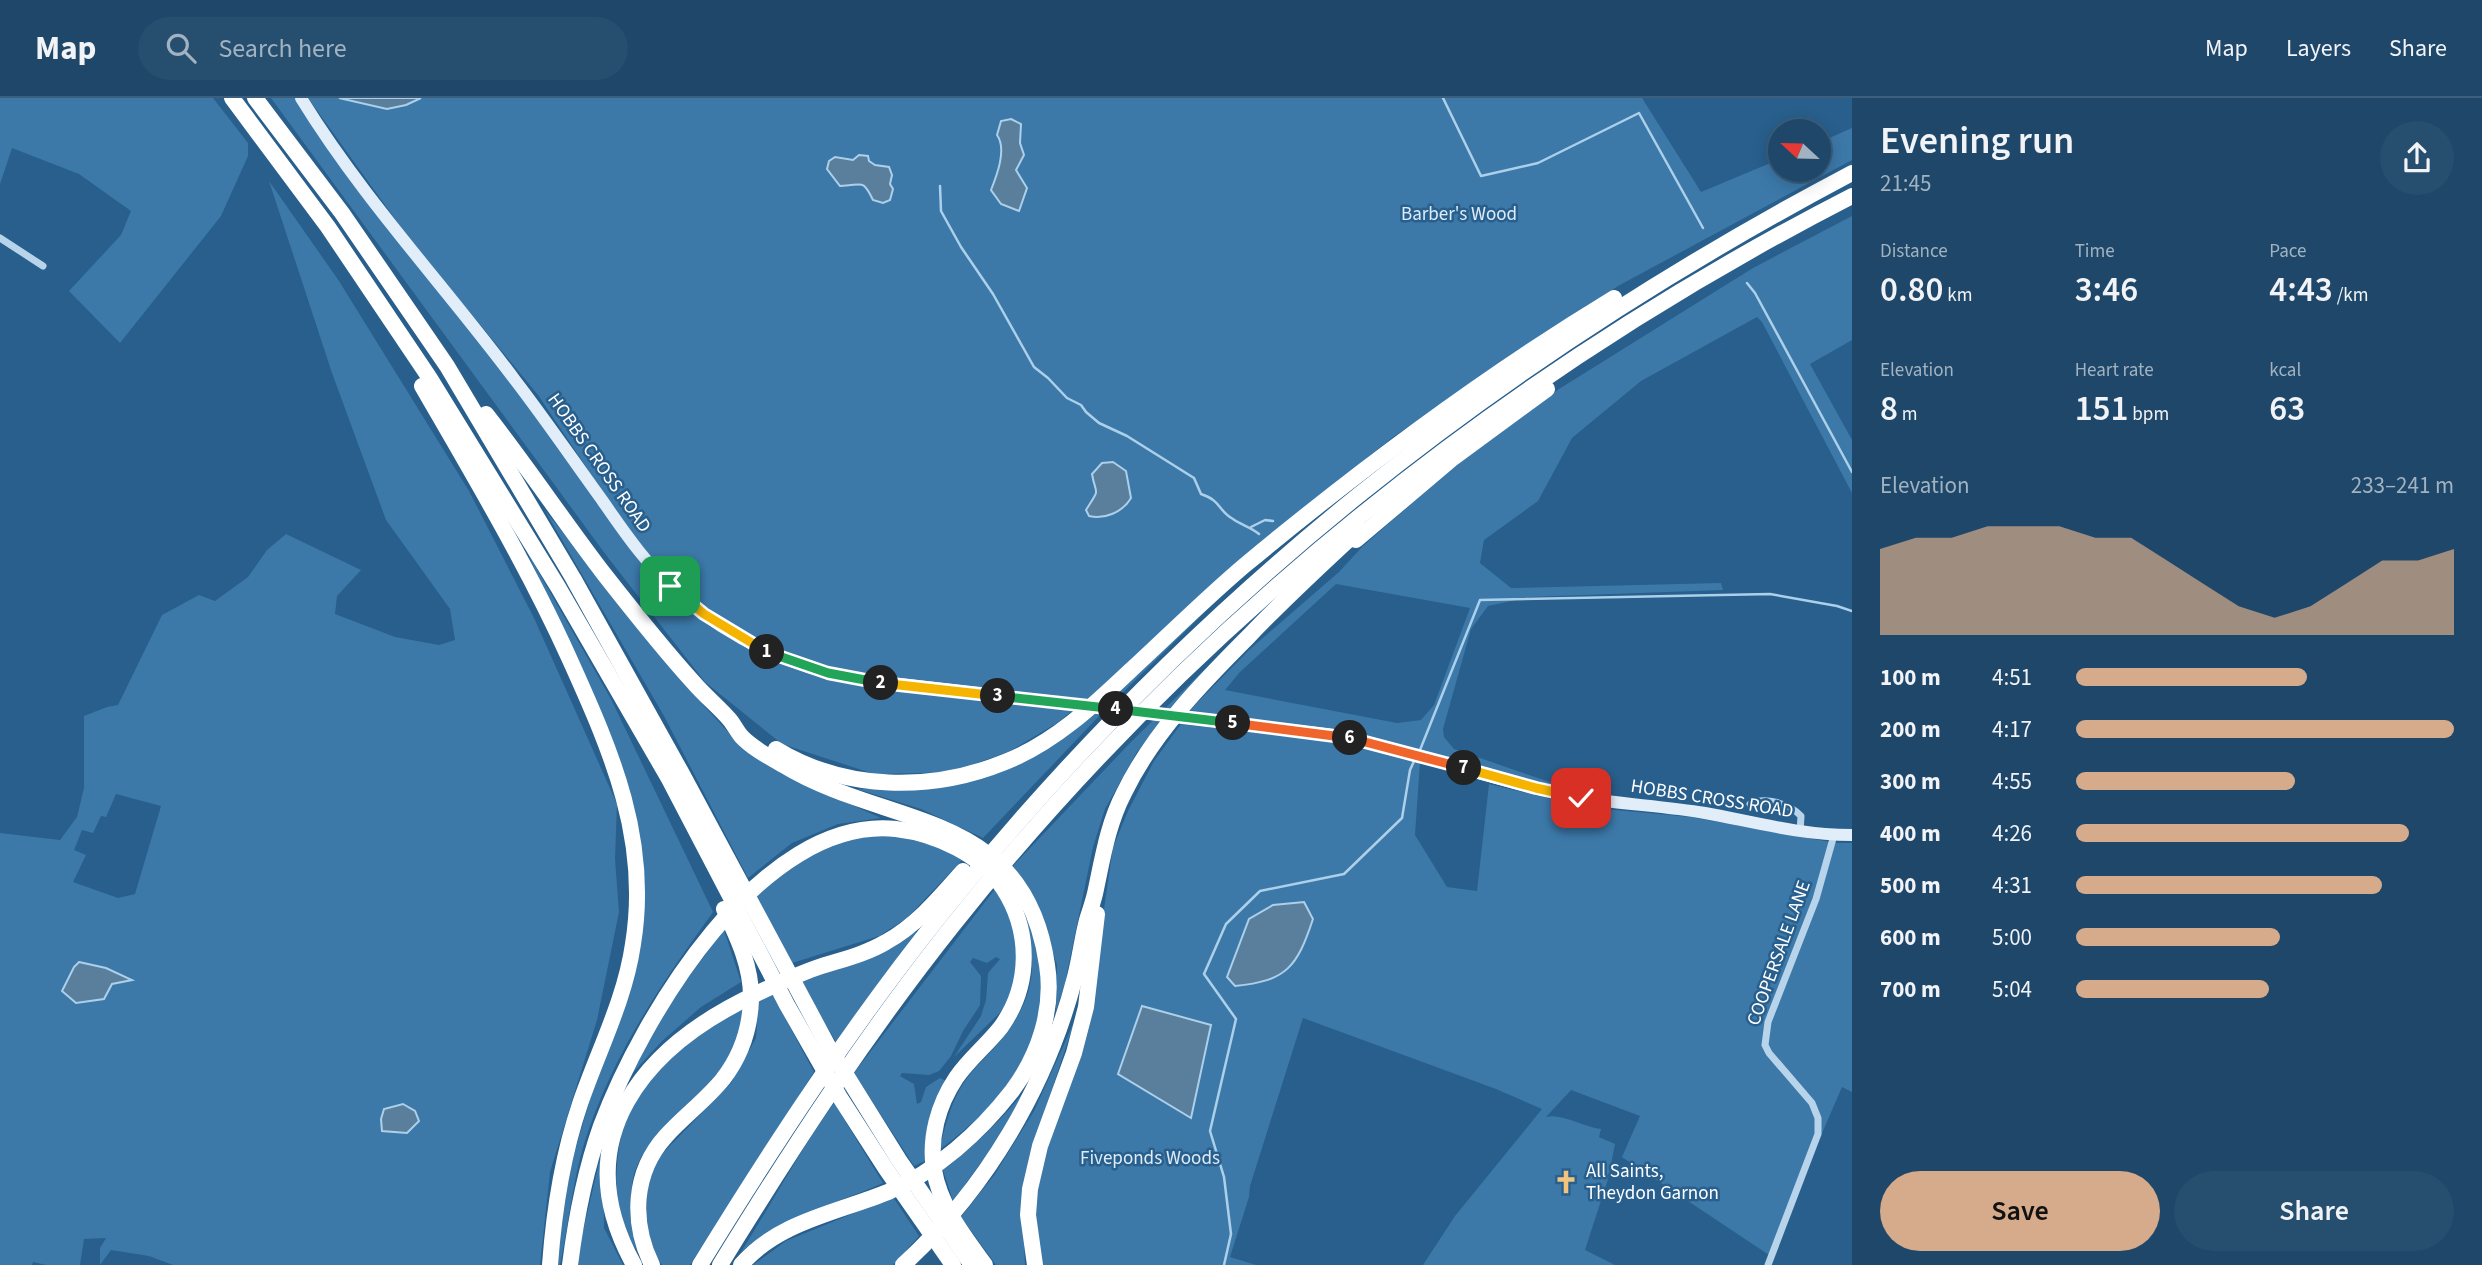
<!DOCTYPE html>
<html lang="en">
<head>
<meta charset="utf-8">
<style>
  :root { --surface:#1e4769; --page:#264e6f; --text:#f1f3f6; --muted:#a1b2c0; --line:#3c5f7d; --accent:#d6ab8b }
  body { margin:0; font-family:"Source Sans 3",sans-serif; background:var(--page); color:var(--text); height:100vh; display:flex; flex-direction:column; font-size:26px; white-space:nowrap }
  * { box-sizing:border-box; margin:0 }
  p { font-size:23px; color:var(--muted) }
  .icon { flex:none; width:38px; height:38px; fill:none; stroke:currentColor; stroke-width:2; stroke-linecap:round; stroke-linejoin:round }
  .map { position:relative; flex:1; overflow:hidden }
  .details { display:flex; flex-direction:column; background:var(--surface); width:630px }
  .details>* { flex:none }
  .needle { width:46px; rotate:292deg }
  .controls { position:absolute; left:1768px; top:21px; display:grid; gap:14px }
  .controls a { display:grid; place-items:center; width:63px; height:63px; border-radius:50%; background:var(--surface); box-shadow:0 4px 18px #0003,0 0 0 2px var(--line); font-size:35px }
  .pin { position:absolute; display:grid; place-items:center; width:60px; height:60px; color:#fff; margin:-30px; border-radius:14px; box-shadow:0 4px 10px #0006 }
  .km { position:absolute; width:35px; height:35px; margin:-18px; border-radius:50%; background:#222; color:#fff; font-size:19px; line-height:35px; text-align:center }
  .round { display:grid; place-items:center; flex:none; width:74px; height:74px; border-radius:37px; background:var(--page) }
  .summary { display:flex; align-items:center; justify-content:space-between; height:119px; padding:0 28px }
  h1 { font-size:38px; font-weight:600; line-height:52px }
  .metrics { display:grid; grid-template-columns:repeat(3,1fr); gap:10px; height:119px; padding:7px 28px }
  .metrics div { display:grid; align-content:center }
  .metrics b { font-size:35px; font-weight:600 }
  .metrics small { font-size:19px; font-weight:400 }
  .metrics p { font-size:19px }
  .chart { height:196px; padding:14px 28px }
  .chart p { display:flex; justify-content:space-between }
  .chart svg { width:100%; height:126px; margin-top:7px; fill:var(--accent); opacity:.7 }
  .cta { display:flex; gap:14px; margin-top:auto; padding:14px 28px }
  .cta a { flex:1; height:80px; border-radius:42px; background:var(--accent); color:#111; font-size:28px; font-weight:600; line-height:80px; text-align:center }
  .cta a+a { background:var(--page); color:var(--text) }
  ul { padding:0 28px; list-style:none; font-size:23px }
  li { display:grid; grid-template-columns:112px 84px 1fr; align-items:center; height:52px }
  li i { height:18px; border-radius:9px; background:var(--accent) }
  header { display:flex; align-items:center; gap:42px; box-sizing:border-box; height:98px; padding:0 35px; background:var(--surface); border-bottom:2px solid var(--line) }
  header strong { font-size:33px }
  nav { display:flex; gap:38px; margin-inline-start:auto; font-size:24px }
  .search { width:490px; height:63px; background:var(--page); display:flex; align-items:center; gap:18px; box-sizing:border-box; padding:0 24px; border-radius:38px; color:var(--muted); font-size:26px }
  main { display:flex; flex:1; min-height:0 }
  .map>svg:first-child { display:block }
  .green { fill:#3c79a9; fill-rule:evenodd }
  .water { fill:#597f9d; stroke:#acd0ea; stroke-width:2 }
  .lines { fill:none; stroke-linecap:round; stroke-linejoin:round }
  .stream { stroke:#acd0ea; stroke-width:2.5 }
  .street { stroke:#b7d4ea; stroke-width:7 }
  .secondary { stroke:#e1eef9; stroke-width:12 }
  .highway { stroke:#fff; stroke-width:16 }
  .split-1-casing { stroke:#fff; stroke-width:14 }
  .split-2-casing { stroke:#fff; stroke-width:14 }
  .split-3-casing { stroke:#fff; stroke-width:14 }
  .split-4-casing { stroke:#fff; stroke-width:14 }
  .split-5-casing { stroke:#fff; stroke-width:14 }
  .split-6-casing { stroke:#fff; stroke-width:14 }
  .split-7-casing { stroke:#fff; stroke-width:14 }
  .split-8-casing { stroke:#fff; stroke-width:14 }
  .split-1 { stroke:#f5b400; stroke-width:9 }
  .split-2 { stroke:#22a559; stroke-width:9 }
  .split-3 { stroke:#f5b400; stroke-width:9 }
  .split-4 { stroke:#22a559; stroke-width:9 }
  .split-5 { stroke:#22a559; stroke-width:9 }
  .split-6 { stroke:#f0652b; stroke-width:9 }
  .split-7 { stroke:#f0652b; stroke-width:9 }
  .split-8 { stroke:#f5b400; stroke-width:9 }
  .labels { text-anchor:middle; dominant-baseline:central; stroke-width:5; stroke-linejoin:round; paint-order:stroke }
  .park-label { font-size:19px; fill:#dbebf8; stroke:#285f8c }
  .street-label { font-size:19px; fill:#fff; stroke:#285f8c }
  .poi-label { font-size:19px; fill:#fff; stroke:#285f8c; text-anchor:start }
</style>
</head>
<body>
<header>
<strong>Map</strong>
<div class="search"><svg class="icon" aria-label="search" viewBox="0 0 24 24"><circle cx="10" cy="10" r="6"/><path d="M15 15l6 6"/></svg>Search here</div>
<nav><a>Map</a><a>Layers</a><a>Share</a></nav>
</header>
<main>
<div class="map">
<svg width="1852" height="1167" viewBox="0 0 1852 1167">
  <rect width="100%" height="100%" fill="#285f8c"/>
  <g class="green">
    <path d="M0 0H213L248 45V58L221 118 120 245 69 193 121 137 131 113 79 76 12 50 0 86Z"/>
    <path d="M271 0H295L619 418 538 297 408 139 308 0H1642L1701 94 1780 61V72H1818V45L1852 30V62L1618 188 1393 339 1282 428 1099 591 1057 625 1010 653 952 674 882 676 871 675 782 646 705 584 606 457Z"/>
    <path d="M269 83 339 183 469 393 534 520 617 706 615 761 619 814 597 922 550 1074 540 1167H173L149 1158 111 1152 100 1167V1150L106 1140 84 1141 80 1167H46L33 1164 32 1167H0V735L60 742 77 719 84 690V618L107 609 118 607 162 517 199 497 215 503 248 479 267 452 286 436 361 472 337 498 335 516 395 539 439 547 455 542 450 511 386 422 332 275ZM116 696 161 708 135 796 118 800 73 784 86 757 74 752 82 732 93 735 101 718 106 719Z"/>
    <path d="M1852 118V242L1810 266 1852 342V395L1762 224 1757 219 1641 283 1572 340 1538 403 1484 442 1480 465 1511 490 1721 485 1723 492 1529 499 1488 508 1471 531 1443 631 1444 639 1454 651 1558 687 1608 694 1607 701 1434 657 1190 612 1249 552 1339 474 1362 449 1450 372 1559 291 1753 170ZM1336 486 1470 510 1434 607 1421 622 1397 625 1225 592 1240 574Z"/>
    <path d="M544 411 693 596 731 637 814 690 881 720 838 726 792 745 748 780 664 618Z"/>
    <path d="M526 452 611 601 713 814C659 889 612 957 584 1046 573 1082 568 1129 560 1167H556L561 1116 574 1056 593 991 628 894 643 829 642 762 630 693 580 569Z"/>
    <path d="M1206 513 1111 606 1103 605Z"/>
    <path d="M1206 570 1137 654 1105 711 1093 749 1065 885 1056 913 1057 867 1035 801 1013 768 1130 645Z"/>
    <path d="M1093 615 1101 616 983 740 921 711 857 691H923L989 677Z"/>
    <path d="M1181 626 1345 645 1420 664 1415 737 1447 789 1477 793 1489 686 1584 709 1690 719 1836 745H1852V994L1842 989 1800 1086 1772 1159 1622 1059 1640 1018 1571 992 1546 1019C1561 1015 1584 1029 1601 1031L1599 1039 1615 1046 1608 1081 1585 1152 1615 1167H1423L1455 1118 1542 1011 1496 991 1303 920 1250 1088 1249 1099 1230 1159 1256 1167H1042L1033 1099 1095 873 1113 749 1128 713 1154 663Z"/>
    <path d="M880 735C909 741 937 746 963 761L907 820 879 838 792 865 756 799 788 770 835 743Z"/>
    <path d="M995 791 1012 820 1019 866 1006 909 954 959 981 918 986 902 988 875 1000 861 996 859 987 865 973 860 970 864 981 878 980 907 963 933 951 958 939 973 929 977 902 975 900 978 914 986 917 1006 921 1004 926 989 940 980 946 983 931 1014 925 1063 914 1068 854 975Z"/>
    <path d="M1024 816C1029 827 1037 839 1039 851 1056 942 1008 1001 939 1052 945 1030 950 1006 963 986 973 970 989 957 1001 942 1036 899 1038 867 1024 816Z"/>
    <path d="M724 832 741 884 701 909 662 943 628 980 661 916Z"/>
    <path d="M914 834 916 835 836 944 800 883Z"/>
    <path d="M771 894 814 974 690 1167H662L657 1160 646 1129 648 1081 660 1058 731 985 756 940 759 898Z"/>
    <path d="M744 907C741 922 739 940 732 954 708 1000 640 1031 632 1087 629 1107 641 1146 646 1167 638 1153 624 1136 620 1120 611 1088 619 1010 642 985 670 953 708 931 744 907Z"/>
    <path d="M1075 922 1034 1045 1022 1108 1025 1167H996L961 1119 995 1076 1034 1013Z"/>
    <path d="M1026 991 996 1044 953 1103 943 1072C974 1048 1002 1022 1026 991Z"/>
    <path d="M834 1005 883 1085C836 1106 781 1119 741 1154 772 1105 800 1052 834 1005Z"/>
    <path d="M603 1048 604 1130 623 1167H575Z"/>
    <path d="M893 1099 919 1138 893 1167H753L786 1143Z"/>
  </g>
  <g class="water">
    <path d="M339 0H421L406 7 387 11Z"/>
    <path d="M1011 21 1021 26 1020 45 1024 57 1016 72 1027 90 1019 113 1001 106 991 92C997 77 1007 51 997 37L1001 23Z"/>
    <path d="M859 57 868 58 869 63 875 67 889 69 892 77 890 86 893 91 890 102 883 105 873 102C862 79 862 88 840 88L827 71 829 63 835 59 853 62Z"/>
    <path d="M1113 364 1126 373 1131 400C1123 414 1104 422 1089 418L1086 412C1101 388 1096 399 1092 376L1102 365Z"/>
    <path d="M1304 804 1313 821C1297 869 1287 883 1235 888L1227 879 1249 821 1273 807Z"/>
    <path d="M79 864 106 870 132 882 112 886 104 901 76 905 62 893 74 869Z"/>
    <path d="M1142 908 1211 927 1191 1020 1118 976Z"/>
    <path d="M403 1006 415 1013 419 1023 407 1035 382 1033 381 1021 384 1011Z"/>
  </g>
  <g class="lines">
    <g class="stream">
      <path d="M1443 0 1481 78 1538 65 1639 15 1703 130"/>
      <path d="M940 88 941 113 961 149 993 196 1034 269 1048 280 1067 300 1081 307 1086 314 1099 325 1127 338 1194 380 1201 396C1222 403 1218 413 1233 421 1241 427 1251 429 1259 436"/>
      <path d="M1747 185 1755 195 1852 374"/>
      <path d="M1251 429 1265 422 1273 423"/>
      <path d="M1420 652 1480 502 1770 496 1837 508 1852 513"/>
      <path d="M1224 1167 1231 1136 1224 1079 1210 1033 1236 921 1204 876 1226 826 1260 793 1344 776 1402 720 1410 672 1415 661"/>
    </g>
    <g class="street">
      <path d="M0 140 43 168"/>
      <path d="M1750 706C1765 698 1790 706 1801 718L1800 734"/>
      <path d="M1768 1167 1818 1036V1020L1812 1005 1769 955 1765 947 1768 924 1816 801 1834 737"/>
    </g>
    <path class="secondary" d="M301 0C363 101 444 187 515 282 545 321 573 362 602 402 626 437 650 471 682 499 732 542 793 570 858 581L1341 638C1416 654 1488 681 1562 696 1610 706 1658 707 1705 715 1754 724 1801 737 1852 737"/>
    <g class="highway">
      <path d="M232 0 328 129 429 279 558 489 669 681 787 907 839 998 886 1071 953 1167"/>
      <path d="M255 0 342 115 447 268 573 480 681 674 828 948 899 1062 972 1167"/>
      <path d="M422 288C474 378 527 467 570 562 612 655 650 742 633 846 625 902 598 953 580 1006 562 1059 554 1112 550 1167"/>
      <path d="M486 316C527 368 564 424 604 476 633 513 662 550 694 585 705 598 719 609 730 622 734 627 737 633 741 638 752 650 769 659 783 667 888 731 1024 709 1047 867 1054 911 1039 957 1012 993 980 1034 936 1074 888 1094 839 1114 777 1124 741 1167"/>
      <path d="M1356 442 1453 360 1547 291"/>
      <path d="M776 651C845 693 931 694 1005 664 1054 645 1094 607 1132 571 1170 536 1206 500 1245 467 1362 370 1484 279 1614 200"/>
      <path d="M570 1167C576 1120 585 1073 601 1028 641 920 761 717 896 731 937 736 980 756 1003 790 1031 833 1031 887 1001 929 987 947 969 961 956 980 938 1007 929 1040 934 1072 940 1108 964 1138 985 1167"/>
      <path d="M634 1167C564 1041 644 948 758 895 777 886 796 877 816 870 840 862 864 857 886 844 917 827 940 799 963 773"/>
      <path d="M652 1167C631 1124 633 1074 666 1038 684 1018 706 1002 723 981 740 959 750 931 751 902 752 870 738 840 724 811"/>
      <path d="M700 1167C775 1045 853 926 943 814 1195 500 1496 263 1852 75"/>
      <path d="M720 1167C792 1050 867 935 953 827 1195 523 1507 275 1852 98"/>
      <path d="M903 1167C986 1091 1047 988 1075 879 1080 860 1082 841 1087 822 1090 812 1094 802 1096 791 1103 758 1108 726 1124 695 1153 635 1202 585 1249 538 1284 501 1322 466 1360 431"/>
      <path d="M1035 1167 1028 1117 1030 1091 1040 1048 1074 955 1086 909 1097 816"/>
    </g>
  </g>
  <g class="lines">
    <g class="split-1-casing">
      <path id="split-1" d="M670 488 704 516 767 554"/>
    </g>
    <g class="split-2-casing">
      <path id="split-2" d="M767 554 828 575 881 585"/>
    </g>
    <g class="split-3-casing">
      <path id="split-3" d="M881 585 998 598"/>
    </g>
    <g class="split-4-casing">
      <path id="split-4" d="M998 598 1116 611"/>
    </g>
    <g class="split-5-casing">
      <path id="split-5" d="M1116 611 1233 625"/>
    </g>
    <g class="split-6-casing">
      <path id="split-6" d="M1233 625 1350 640"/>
    </g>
    <g class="split-7-casing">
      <path id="split-7" d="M1350 640 1464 670"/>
    </g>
    <g class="split-8-casing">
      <path id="split-8" d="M1464 670 1536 690 1581 700"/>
    </g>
    <use href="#split-1" class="split-1"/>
    <use href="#split-2" class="split-2"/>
    <use href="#split-3" class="split-3"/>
    <use href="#split-4" class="split-4"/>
    <use href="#split-5" class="split-5"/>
    <use href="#split-6" class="split-6"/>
    <use href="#split-7" class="split-7"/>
    <use href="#split-8" class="split-8"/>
  </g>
  <defs>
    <g id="church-bare" transform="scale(1.89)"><path d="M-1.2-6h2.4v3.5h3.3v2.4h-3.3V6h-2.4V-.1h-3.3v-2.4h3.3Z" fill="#f2c37d" stroke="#285f8c" stroke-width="2.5" paint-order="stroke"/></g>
  </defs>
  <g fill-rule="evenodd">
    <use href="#church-bare" x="1566" y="1084"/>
  </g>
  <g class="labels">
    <g class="park-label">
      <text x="1459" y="116">Barber's Wood</text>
      <text x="1150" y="1060">Fiveponds Woods</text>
    </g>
    <g class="street-label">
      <text transform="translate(599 365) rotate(55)">HOBBS CROSS ROAD</text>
      <text transform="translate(1712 701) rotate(9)">HOBBS CROSS ROAD</text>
      <text transform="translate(1779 855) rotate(-70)">COOPERSALE LANE</text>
    </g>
    <g class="poi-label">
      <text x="1586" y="1073">All Saints,<tspan x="1586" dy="22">Theydon Garnon</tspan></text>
    </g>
  </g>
</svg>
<div class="controls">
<a><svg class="needle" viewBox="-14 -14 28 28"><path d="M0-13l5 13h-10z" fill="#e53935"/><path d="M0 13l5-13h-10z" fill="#a1b2c0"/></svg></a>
</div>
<div class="pin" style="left:670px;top:488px;background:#1e9e55"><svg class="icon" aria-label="arrive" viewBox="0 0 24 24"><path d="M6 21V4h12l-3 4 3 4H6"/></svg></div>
<div class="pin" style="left:1581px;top:700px;background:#d93025"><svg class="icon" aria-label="check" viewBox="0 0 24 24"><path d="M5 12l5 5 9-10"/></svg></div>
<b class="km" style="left:767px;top:554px">1</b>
<b class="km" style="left:881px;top:585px">2</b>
<b class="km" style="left:998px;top:598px">3</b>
<b class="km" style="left:1116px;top:611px">4</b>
<b class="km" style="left:1233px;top:625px">5</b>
<b class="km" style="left:1350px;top:640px">6</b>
<b class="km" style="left:1464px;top:670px">7</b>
</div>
<section class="details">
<div class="summary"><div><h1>Evening run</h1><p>21:45</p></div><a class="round"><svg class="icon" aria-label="share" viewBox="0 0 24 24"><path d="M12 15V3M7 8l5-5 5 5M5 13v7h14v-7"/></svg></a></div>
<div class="metrics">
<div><p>Distance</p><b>0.80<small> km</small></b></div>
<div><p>Time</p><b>3:46</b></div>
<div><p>Pace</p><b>4:43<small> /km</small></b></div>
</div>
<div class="metrics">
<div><p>Elevation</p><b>8<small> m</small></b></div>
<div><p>Heart rate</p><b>151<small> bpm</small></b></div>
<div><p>kcal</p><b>63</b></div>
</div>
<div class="chart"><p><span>Elevation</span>233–241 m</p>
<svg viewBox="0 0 160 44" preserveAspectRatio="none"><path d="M0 44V14L10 10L20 10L30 6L40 6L50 6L60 10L70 10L80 18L90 26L100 34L110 38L120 34L130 26L140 18L150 18L160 14V44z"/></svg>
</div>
<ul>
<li><b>100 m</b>4:51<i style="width:61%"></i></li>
<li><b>200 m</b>4:17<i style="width:100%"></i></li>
<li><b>300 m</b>4:55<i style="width:58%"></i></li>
<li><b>400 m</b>4:26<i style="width:88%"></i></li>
<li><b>500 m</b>4:31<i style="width:81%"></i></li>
<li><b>600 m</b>5:00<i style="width:54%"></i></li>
<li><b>700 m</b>5:04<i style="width:51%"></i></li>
</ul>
<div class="cta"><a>Save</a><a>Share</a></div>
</section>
</main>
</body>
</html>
